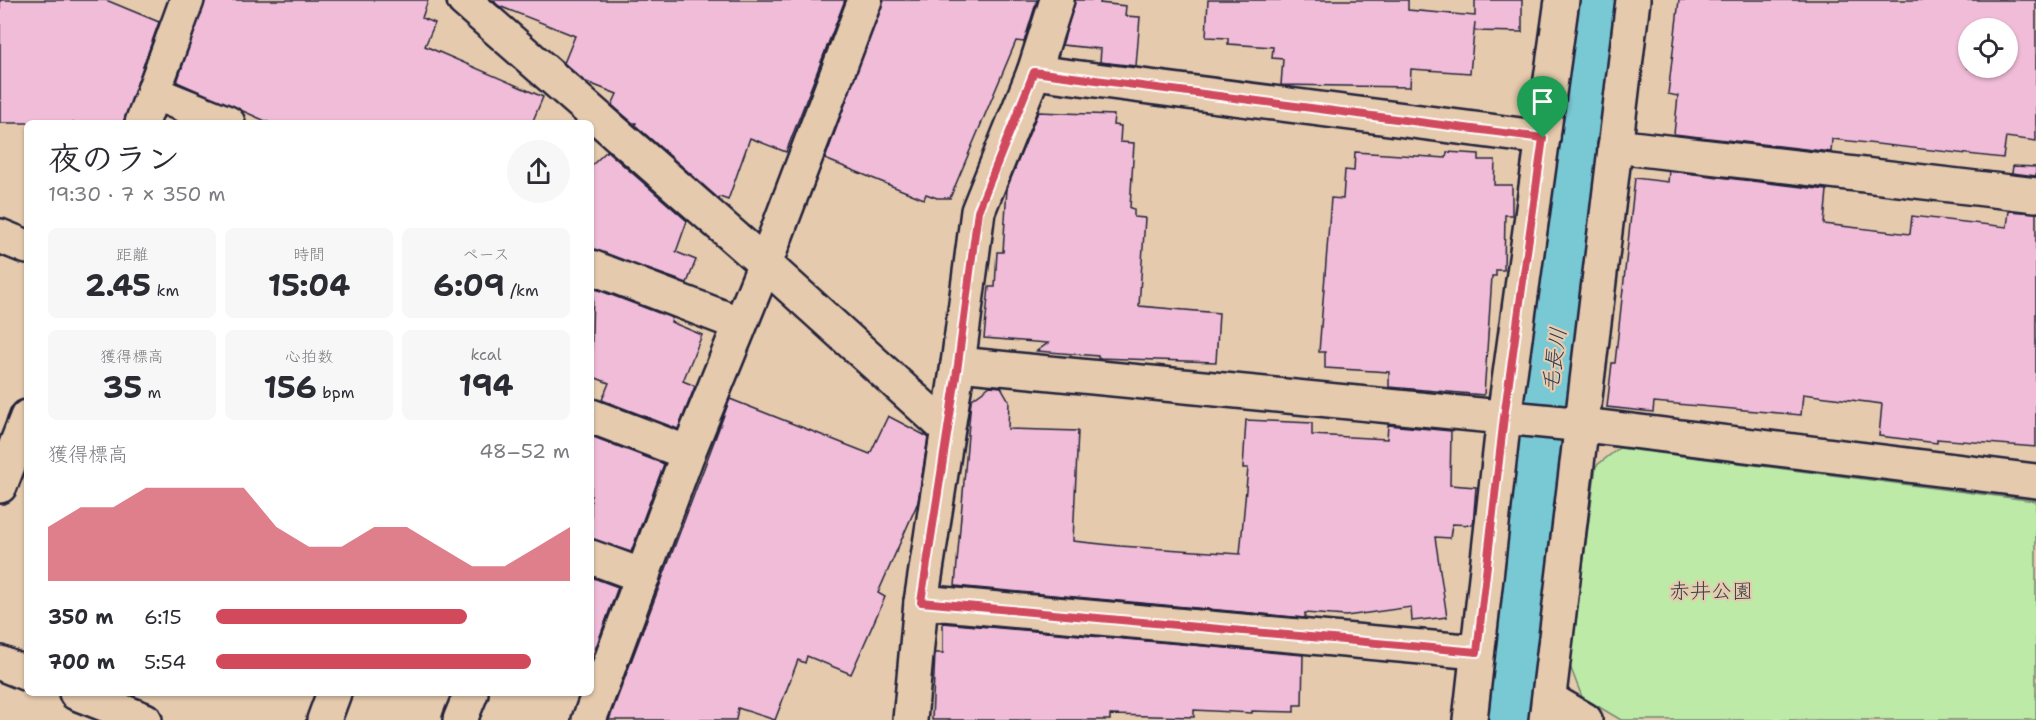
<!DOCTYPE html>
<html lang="ja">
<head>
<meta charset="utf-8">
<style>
  :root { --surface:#fff; --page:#f7f7f7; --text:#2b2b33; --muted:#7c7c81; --accent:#d1495b }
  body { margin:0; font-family:"Shantell Sans","Klee One",sans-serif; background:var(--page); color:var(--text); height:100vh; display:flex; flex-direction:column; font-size:22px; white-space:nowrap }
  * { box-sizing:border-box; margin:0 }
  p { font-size:20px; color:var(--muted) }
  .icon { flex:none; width:33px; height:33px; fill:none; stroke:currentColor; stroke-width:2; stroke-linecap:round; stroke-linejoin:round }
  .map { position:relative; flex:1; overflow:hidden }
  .side { position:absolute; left:24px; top:120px; width:570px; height:576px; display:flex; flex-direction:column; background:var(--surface); border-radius:9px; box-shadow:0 2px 4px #0004 }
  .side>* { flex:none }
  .fabs { position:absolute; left:1958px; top:18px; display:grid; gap:12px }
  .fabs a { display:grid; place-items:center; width:60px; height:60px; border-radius:50%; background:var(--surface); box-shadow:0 2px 4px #0004; font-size:30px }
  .pin { position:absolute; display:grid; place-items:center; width:51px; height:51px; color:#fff; margin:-62px -26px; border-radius:50% 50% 50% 0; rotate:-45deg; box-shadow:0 0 6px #0007 }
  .pin .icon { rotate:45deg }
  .round { display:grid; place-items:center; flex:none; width:63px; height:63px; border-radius:32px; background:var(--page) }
  .head { display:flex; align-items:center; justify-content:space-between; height:102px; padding:0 24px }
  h1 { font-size:33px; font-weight:700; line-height:45px }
  .metrics { display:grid; grid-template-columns:repeat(3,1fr); gap:9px; height:102px; padding:6px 24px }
  .metrics div { display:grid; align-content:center; border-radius:9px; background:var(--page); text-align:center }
  .metrics b { font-size:30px; font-weight:700 }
  .metrics small { font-size:16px; font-weight:400 }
  .metrics p { font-size:16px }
  .chart { height:168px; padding:12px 24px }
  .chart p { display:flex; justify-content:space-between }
  .chart svg { width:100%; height:108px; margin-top:6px; fill:var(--accent); opacity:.7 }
  ul { padding:0 24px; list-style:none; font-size:20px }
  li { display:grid; grid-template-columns:96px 72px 1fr; align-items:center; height:45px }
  li i { height:15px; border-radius:8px; background:var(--accent) }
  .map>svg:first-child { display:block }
  .green { fill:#bdeaa7; stroke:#708671; stroke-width:1.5 }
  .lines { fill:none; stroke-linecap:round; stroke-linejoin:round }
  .river { stroke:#79c9d5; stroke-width:72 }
  .building { fill:#f0bcd8; stroke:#22223b; stroke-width:1.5; fill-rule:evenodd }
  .minor-casing { stroke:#22223b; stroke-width:38 }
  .minor { stroke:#e5caad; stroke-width:33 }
  .route-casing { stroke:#fff; stroke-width:12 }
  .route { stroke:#d1495b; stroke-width:8 }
  .labels { text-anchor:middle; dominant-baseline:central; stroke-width:4.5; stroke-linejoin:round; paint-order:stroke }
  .park-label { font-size:21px; fill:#39404b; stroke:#e5caad }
  .water-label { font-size:22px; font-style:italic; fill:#2f3b52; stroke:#e5caad }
</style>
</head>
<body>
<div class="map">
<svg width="2036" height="720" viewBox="0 0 2036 720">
  <rect width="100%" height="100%" fill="#e5caad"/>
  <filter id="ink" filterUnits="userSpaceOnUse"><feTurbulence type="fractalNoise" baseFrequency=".0167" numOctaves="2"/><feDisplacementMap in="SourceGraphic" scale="12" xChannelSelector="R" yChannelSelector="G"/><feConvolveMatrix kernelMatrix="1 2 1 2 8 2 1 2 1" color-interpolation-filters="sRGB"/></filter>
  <g filter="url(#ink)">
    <path class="green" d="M1619 448 2036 501V720H1621L1582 697 1570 666 1596 466Z"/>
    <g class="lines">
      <path class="river" d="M1505 720 1543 423 1603 0"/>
    </g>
    <g class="building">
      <path d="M0 0H106L159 22 123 123H0Z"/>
      <path d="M205 0H428L422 18 435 23 425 46 543 97 532 123H270L177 82Z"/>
      <path d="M492 0H845L786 152 750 138 728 200 720 197 719 199 635 125 636 123H633L612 105 617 94 584 81 564 63 575 36 499 6Z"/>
      <path d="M883 0H1037L1024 42 1016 41 950 198H937L926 194 924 199 825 159Z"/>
      <path d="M1075 0H1101L1100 3 1126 6 1125 16 1140 17 1136 66 1100 62 1101 49 1062 45Z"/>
      <path d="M1208 0H1408V10L1475 16V0H1522V32L1474 31 1475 22 1470 73 1411 69 1410 87 1281 85 1283 59 1272 58 1273 47 1228 44V38L1206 37Z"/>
      <path d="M1679 0H2036V141L2006 137 2003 158 1832 139 1831 152 1674 134 1678 96 1668 94ZM1968 28H2007V68H1968Z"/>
      <path d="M1038 112 1114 115 1113 125 1121 126 1120 142 1134 143 1130 208 1134 209V217L1145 218 1139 306 1219 313 1216 362 1098 358V356L1037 351 1048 343 984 338 989 287H995L997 252H1003L1007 188Z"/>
      <path d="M607 151 687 221 676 252 696 260 687 283 591 249V166Z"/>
      <path d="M1355 152 1446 158 1447 152 1479 154V160H1495L1494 185H1512V215H1505L1504 270H1496V276H1492L1484 395 1389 387V372L1325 368V352H1319L1331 198 1343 199 1345 170 1354 171Z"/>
      <path d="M2013 166 2036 167V176L2012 173Z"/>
      <path d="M1669 171 1827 190 1824 224 1910 234 1912 216 2007 227 2009 211 2036 213V447L1937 439V443L1879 436 1882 404 1803 394 1801 415 1654 402 1653 412 1607 407 1612 363H1615L1635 178 1668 182Z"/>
      <path d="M593 288 672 318 671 322 702 335 683 381 695 386 678 429 602 400 609 383 591 376Z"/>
      <path d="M990 386 1001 387 1009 401 1008 429 1078 431 1073 541 1120 546 1240 554 1248 468H1243L1246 420 1312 423V435L1387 439 1388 425 1451 431 1450 485 1476 487 1473 525 1452 524 1450 538 1435 537 1447 617 1412 621 1411 607 1346 616 1305 613V618L955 586 971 400Z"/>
      <path d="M730 399 870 454 888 416 928 437 918 502 878 593 885 597 851 674 807 656 805 663 798 660 775 720 738 708 736 720H609Z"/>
      <path d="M591 436 664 464 631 552 591 539Z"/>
      <path d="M591 577 618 587 591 661Z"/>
      <path d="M943 623 1303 655 1302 705H1294V712L1252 711V713L1194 710V717L1110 715V720H932L935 653H943Z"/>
    </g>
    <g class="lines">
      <g class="minor-casing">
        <g id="minor">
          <path d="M464 0 765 264 947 429"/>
          <path d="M1034 72 1543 138"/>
          <path d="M154 93 228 123"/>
          <path d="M142 123 187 0"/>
          <path d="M1615 146 2036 195"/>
          <path d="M0 236 27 247"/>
          <path d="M591 267 740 324"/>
          <path d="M958 364 1584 425 2036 481"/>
          <path d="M591 416 688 453"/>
          <path d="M0 486 27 417"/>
          <path d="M591 557 643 576"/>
          <path d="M921 602 1477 652"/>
          <path d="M0 663 27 674"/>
          <path d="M76 693 145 720"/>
          <path d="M1549 699 1585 720"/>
          <path d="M324 720 334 693"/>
          <path d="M460 720 471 693"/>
          <path d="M589 720 688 453 765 264 865 0"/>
          <path d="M910 720 921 602 958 364 978 211 1034 72 1057 0"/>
          <path d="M1470 720 1504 417 1562 0"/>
          <path d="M1546 720 1633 0"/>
        </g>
      </g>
      <use href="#minor" class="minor"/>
    </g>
  </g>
  <g class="lines" filter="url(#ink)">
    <g class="route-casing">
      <path id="route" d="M1034 72 1543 138 1504 417 1477 652 921 602 958 364 978 211Z"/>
    </g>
    <use href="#route" class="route"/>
  </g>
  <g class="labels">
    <g class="park-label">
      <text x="1711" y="591">赤井公園</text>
    </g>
    <g class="water-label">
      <text transform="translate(1554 360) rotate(-82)">毛長川</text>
    </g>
  </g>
</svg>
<div class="fabs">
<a><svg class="icon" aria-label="locate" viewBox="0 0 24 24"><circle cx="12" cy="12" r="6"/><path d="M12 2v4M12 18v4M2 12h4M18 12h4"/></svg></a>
</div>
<div class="pin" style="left:1543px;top:138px;background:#1e9e55"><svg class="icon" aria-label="arrive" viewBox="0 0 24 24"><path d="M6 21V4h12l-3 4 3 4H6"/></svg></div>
<section class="side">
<div class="head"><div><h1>夜のラン</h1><p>19:30 · 7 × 350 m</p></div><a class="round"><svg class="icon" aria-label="share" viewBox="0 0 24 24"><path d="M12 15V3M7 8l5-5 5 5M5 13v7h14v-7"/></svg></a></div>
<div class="metrics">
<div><p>距離</p><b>2.45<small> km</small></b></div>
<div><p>時間</p><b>15:04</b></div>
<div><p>ペース</p><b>6:09<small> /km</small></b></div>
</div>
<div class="metrics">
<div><p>獲得標高</p><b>35<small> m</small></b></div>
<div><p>心拍数</p><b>156<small> bpm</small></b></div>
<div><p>kcal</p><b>194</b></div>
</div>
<div class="chart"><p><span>獲得標高</span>48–52 m</p>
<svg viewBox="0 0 160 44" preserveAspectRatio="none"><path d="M0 44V22L10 14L20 14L30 6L40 6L50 6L60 6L70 22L80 30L90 30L100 22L110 22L120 30L130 38L140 38L150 30L160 22V44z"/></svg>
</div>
<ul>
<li><b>350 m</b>6:15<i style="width:71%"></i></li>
<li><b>700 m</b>5:54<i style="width:89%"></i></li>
</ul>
</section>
</div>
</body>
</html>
